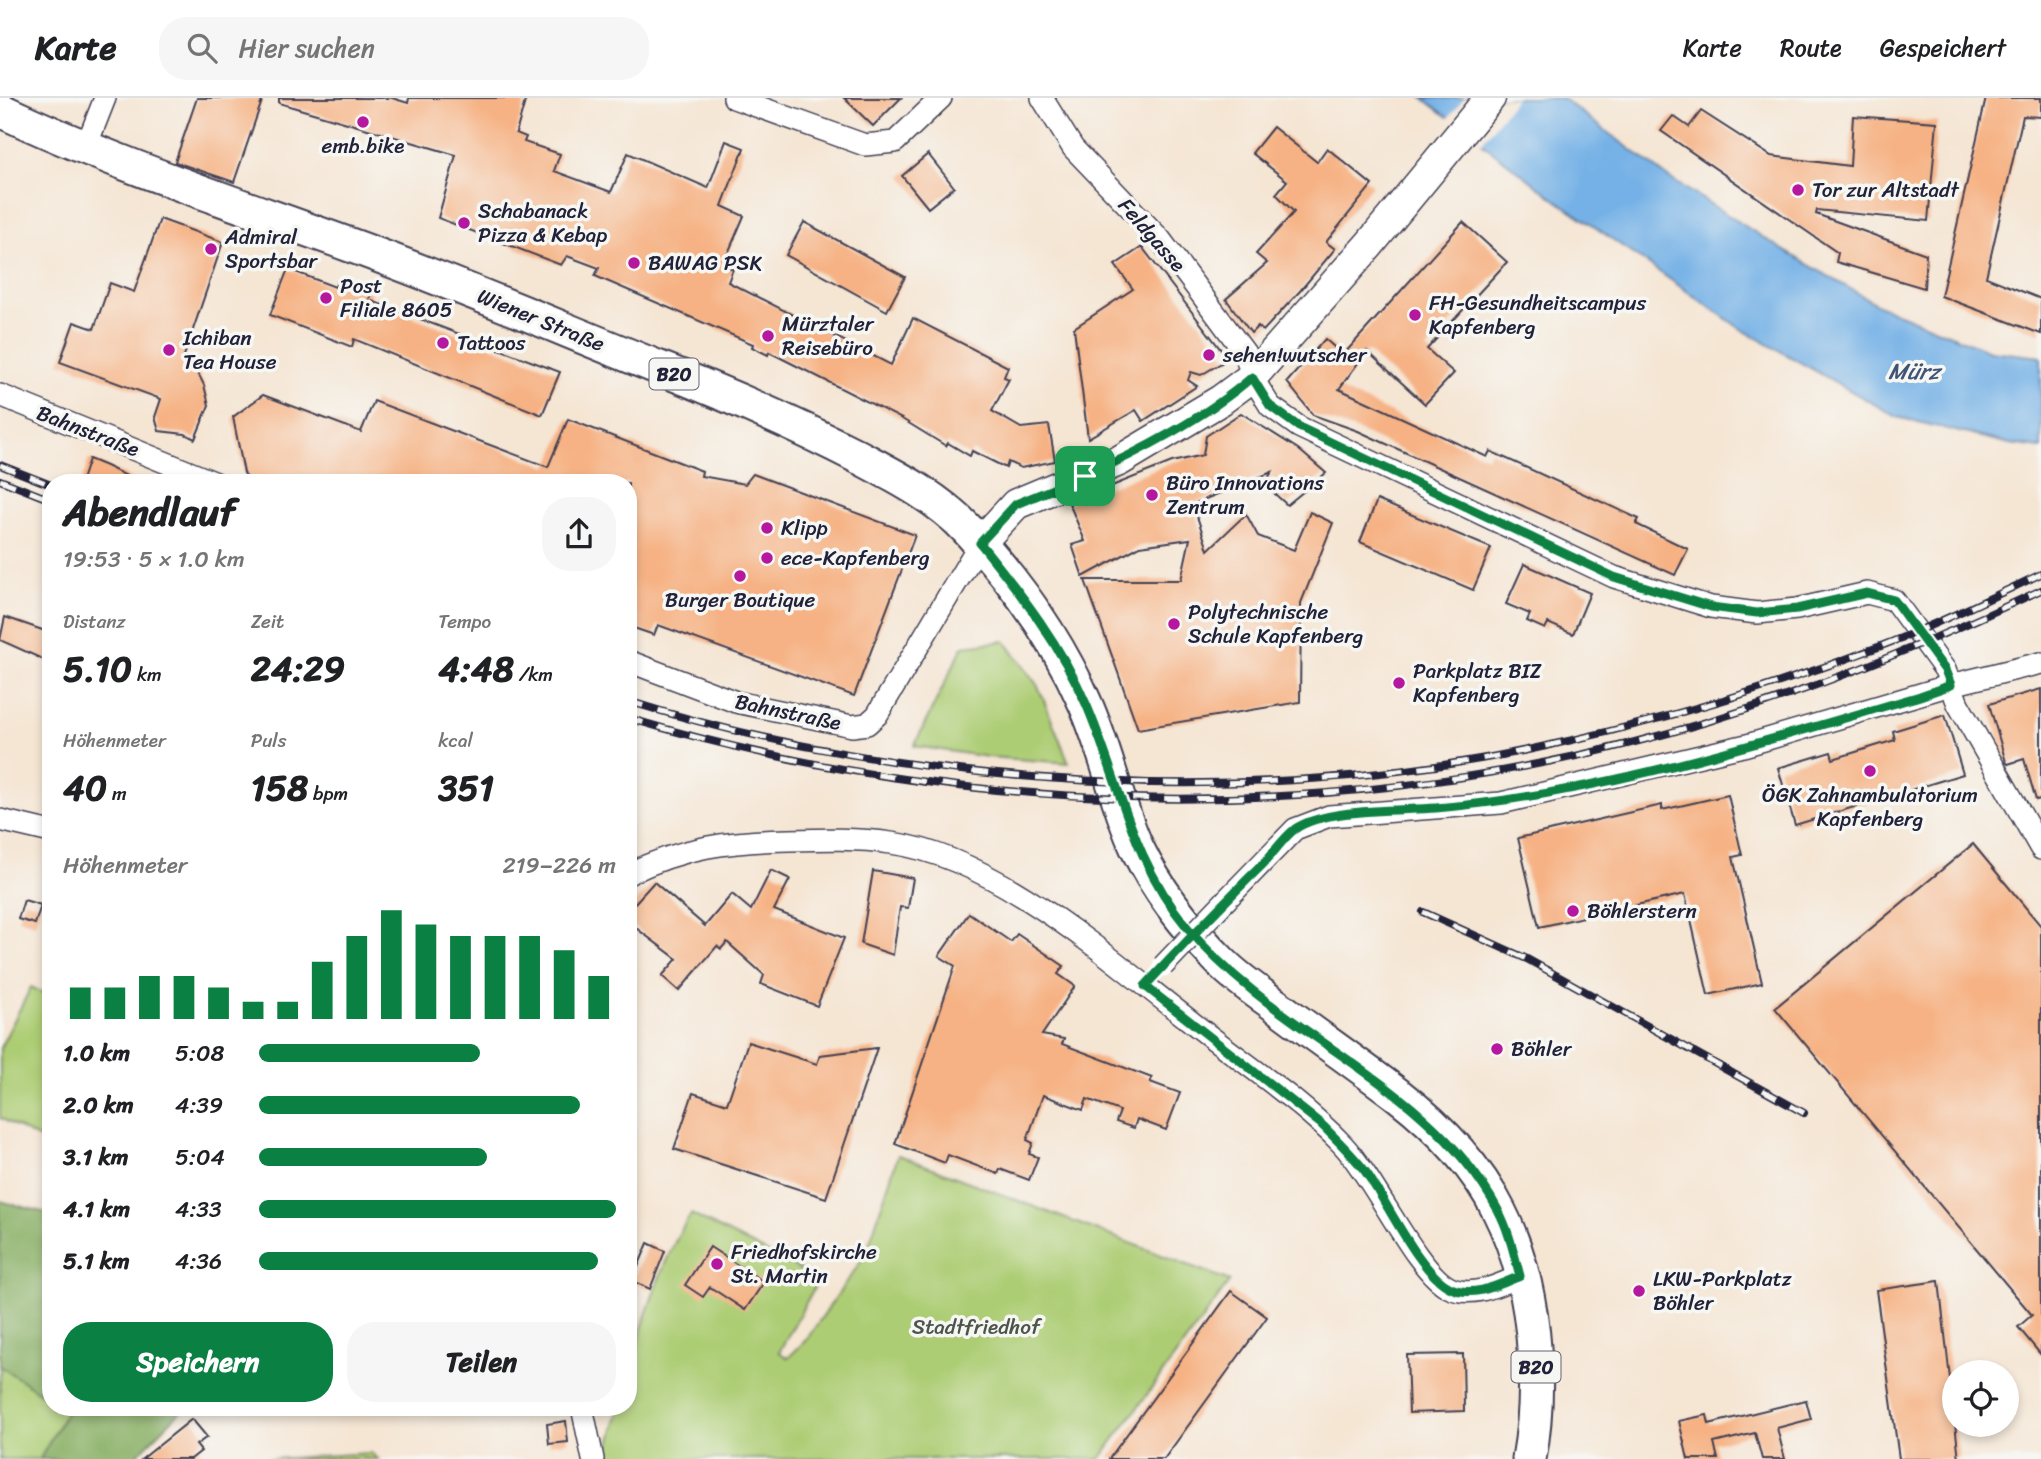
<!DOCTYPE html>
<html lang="de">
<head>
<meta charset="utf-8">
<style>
  :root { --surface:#fff; --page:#f6f6f6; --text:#202124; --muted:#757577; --line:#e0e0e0; --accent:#0b8043 }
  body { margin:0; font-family:Sriracha,sans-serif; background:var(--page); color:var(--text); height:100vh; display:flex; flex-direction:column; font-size:26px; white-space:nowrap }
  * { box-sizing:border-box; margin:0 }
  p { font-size:23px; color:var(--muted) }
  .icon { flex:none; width:38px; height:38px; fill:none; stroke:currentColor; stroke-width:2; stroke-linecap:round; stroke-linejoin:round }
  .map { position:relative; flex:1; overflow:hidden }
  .drawer { position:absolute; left:42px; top:376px; width:595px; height:942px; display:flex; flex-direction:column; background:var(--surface); border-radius:28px; box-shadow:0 4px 10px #0003 }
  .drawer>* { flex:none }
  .buttons { position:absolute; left:1942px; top:1262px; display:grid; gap:14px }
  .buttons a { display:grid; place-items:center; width:77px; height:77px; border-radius:50%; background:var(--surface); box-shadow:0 4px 10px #0003; font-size:35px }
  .pin { position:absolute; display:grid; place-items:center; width:60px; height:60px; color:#fff; margin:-30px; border-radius:14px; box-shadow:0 4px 10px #0006 }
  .round { display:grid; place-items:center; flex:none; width:74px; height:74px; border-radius:28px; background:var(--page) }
  .summary { display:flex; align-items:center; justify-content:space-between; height:119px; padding:0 21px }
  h1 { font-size:38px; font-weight:800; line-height:52px }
  .metrics { display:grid; grid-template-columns:repeat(3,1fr); gap:10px; height:119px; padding:7px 21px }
  .metrics div { display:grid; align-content:center }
  .metrics b { font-size:35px; font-weight:800 }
  .metrics small { font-size:19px; font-weight:400 }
  .metrics p { font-size:19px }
  .chart { height:196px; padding:14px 21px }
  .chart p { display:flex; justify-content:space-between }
  .chart svg { width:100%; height:126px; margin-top:7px; stroke:var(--accent); stroke-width:6 }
  .primary-button { display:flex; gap:14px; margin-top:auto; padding:14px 21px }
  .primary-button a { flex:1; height:80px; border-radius:28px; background:var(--accent); color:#fff; font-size:28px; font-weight:800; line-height:80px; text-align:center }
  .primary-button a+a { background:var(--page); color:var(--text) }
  ul { padding:0 21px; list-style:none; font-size:23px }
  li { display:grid; grid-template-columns:112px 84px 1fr; align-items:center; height:52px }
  li i { height:18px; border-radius:9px; background:var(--accent) }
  header { display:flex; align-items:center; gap:42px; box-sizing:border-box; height:98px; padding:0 35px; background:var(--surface); border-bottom:2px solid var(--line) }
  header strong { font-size:33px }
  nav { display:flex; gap:38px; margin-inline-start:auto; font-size:24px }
  .search { width:490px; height:63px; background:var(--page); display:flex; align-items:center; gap:18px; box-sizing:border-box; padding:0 24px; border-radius:28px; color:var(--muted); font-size:26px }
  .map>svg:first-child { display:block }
  .green { fill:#adcd75; stroke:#687858; stroke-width:2 }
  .forest { fill:#8ab066; stroke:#566950; stroke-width:2 }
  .water { fill:#75b1e6; stroke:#4c6a90; stroke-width:2 }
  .pier { fill:#f5e5d3 }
  .building { fill:#f6b284 }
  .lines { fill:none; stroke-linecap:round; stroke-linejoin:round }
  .street-casing { stroke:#423f52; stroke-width:24 }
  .secondary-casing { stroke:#423f52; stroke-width:33 }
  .primary-casing { stroke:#423f52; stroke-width:37 }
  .street { stroke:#fff; stroke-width:21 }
  .secondary { stroke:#fff; stroke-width:30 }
  .primary { stroke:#fff; stroke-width:33 }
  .rail-casing { stroke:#22223b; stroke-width:8 }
  .rail { stroke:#f6f6f2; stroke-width:5; stroke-dasharray:16; stroke-linecap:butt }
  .street-bridge-casing { stroke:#423f52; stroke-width:24; stroke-linecap:butt }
  .street-bridge { stroke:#fff; stroke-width:21 }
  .route-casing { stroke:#fff; stroke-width:14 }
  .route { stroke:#0b8043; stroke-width:9 }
  .poi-dot { fill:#b5179e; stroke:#f6f6f2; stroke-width:2.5 }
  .labels { text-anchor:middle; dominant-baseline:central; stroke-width:7; stroke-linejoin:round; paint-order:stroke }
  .shield { fill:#f6f6f2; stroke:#626272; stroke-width:2 }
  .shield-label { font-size:19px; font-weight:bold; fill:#22223b }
  .poi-label { font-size:21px; fill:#22223b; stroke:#f6f6f2; text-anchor:start }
  .street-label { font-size:21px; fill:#22223b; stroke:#f6f6f2 }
  .park-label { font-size:21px; fill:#4c554c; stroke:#f6f6f2 }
  .water-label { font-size:23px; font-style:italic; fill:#3f5477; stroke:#f6f6f2 }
</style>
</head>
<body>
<header>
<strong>Karte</strong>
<div class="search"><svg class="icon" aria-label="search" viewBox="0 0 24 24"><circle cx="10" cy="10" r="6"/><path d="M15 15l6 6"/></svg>Hier suchen</div>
<nav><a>Karte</a><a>Route</a><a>Gespeichert</a></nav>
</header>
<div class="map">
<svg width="2041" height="1361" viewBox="0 0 2041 1361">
  <rect width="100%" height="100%" fill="#f6f6f2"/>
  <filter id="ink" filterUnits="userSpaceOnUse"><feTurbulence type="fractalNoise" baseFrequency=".0143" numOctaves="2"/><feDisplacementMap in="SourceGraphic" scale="14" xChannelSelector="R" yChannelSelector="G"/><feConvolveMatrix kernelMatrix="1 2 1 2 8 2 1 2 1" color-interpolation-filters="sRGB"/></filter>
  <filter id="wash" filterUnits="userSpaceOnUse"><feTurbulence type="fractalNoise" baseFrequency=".00686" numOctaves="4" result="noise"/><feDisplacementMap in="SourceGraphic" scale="28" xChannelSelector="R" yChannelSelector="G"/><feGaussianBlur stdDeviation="1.57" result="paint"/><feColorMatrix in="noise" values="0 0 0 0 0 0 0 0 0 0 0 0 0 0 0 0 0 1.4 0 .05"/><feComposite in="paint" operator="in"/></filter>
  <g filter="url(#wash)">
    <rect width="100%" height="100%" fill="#f5e5d3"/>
    <g class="green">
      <path d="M1005 543 1038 588 1069 665 988 659 914 648 963 548Z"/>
      <path d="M31 889 51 899V1047L0 1020V950Z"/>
      <path d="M898 1057 1230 1183 1100 1361H606L620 1309H628C628 1256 662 1160 691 1116L819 1181 779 1254 788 1260 806 1242 866 1156Z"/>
      <path d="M0 1268 51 1302V1309L67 1312 40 1361H0Z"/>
      <path d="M371 1355 378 1361H267Z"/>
    </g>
    <g class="forest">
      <path d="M0 1103 51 1116V1302L0 1268Z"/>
      <path d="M62 1309H185L133 1361H40L67 1313Z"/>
    </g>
    <path class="water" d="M1423 0H1562L1669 80 1780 150 1880 208 1990 253 2041 259V350L2010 346 1897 319 1741 231 1556 102Z"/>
    <path class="pier" d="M1464 0H1516L1479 48 1446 23Z"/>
    <g id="blocks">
      <g class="building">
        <path d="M197 0H263L234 84 175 64Z"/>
        <path d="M279 0H392L408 5 409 0H526L516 35 526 39 524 44 560 56 554 73 611 94 628 55 708 90 726 43 744 50 722 108 744 118 723 167 733 171 728 184 891 267 913 220 1008 269 1004 279 1009 281 992 313 1021 330 1049 327 1055 363 1021 370 1008 364 1006 370 972 353 970 358 948 345 946 348 902 321 769 254 768 257 752 249 753 246 595 178 599 170 567 158 561 167 438 120 456 57 279 5Z"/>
        <path d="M844 0H901L873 28Z"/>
        <path d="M1986 0H2041V19L2023 18 1986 179 2041 201V236L1941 198Z"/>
        <path d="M1701 13 1771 58 1850 68 1853 18 1937 24 1928 123 1817 112 1816 116 1926 156 1924 190 1836 164 1838 155 1661 33 1673 18 1689 29Z"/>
        <path d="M1273 29 1317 64 1327 50 1372 87 1326 144 1335 151 1300 193 1263 233 1258 228 1251 235 1226 201 1267 165 1256 156 1294 114 1276 96 1287 83 1252 55Z"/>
        <path d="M928 56 954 89 928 110 902 78Z"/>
        <path d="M160 121 223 144 182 264 195 269 204 287 209 307 195 341 185 336 159 333 155 319 161 301 60 264 74 224 94 231 110 185 134 194Z"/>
        <path d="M804 124 905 179 887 213 786 157Z"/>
        <path d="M1463 124 1507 164 1427 251 1454 275 1425 306 1367 253 1339 291 1487 359 1490 353 1639 421 1636 426 1688 451 1675 477 1358 333 1313 317 1287 284 1325 241 1343 257Z"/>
        <path d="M1142 149 1228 261 1201 277 1191 274 1188 282 1197 288 1143 323 1136 312 1088 340 1074 230 1133 191 1115 167Z"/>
        <path d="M288 171 335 189 338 181 371 194 369 202 560 274 542 317 354 241 352 249 270 217Z"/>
        <path d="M263 297 361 334 374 303 548 369 568 321 702 373 701 378 745 386 753 376 915 437 854 598 658 527 654 537 628 528V385H251L244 375 233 319Z"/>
        <path d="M1241 315 1298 351 1326 375 1287 407 1264 386 1272 374 1193 406 1208 452 1246 416 1258 438 1294 452 1310 414 1333 425 1301 505 1300 604 1138 631 1085 482H1181L1190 441 1140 448 1083 479 1072 447 1085 443 1069 405 1172 364 1203 357 1206 338Z"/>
        <path d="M89 361 106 368 141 385H81Z"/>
        <path d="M1377 402 1491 450 1473 492 1360 444Z"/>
        <path d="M1524 466 1590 495 1573 536 1548 525 1545 531 1527 523 1530 516 1506 506Z"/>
        <path d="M5 519 51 535V565L0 542Z"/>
        <path d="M2041 591V701L2036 702 2024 661 2008 666 2006 664 1989 606Z"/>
        <path d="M1945 617 1963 676 1795 727 1778 670 1831 654 1833 661 1895 642 1893 633Z"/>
        <path d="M1728 697 1742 757 1733 759 1762 885 1708 897 1685 796 1539 829 1518 740 1662 707V712Z"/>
        <path d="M1973 746 2041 828V1257L2018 1229 2032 1217 1775 910Z"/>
        <path d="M771 772 790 781 774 812 844 840 817 908 761 886 764 877 727 844 721 851 717 848 679 893 662 878 677 861 628 824V801L635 805 654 784 705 828 732 796 751 812Z"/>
        <path d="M873 773 913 780 908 810 900 809 893 857 861 846Z"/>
        <path d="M24 802 41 807 35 826 18 821Z"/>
        <path d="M969 815 1011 844 1017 836 1064 868 1058 876 1075 888 1042 937 1064 941 1062 946 1152 980 1150 984 1180 995 1166 1032 1137 1021 1134 1030 1116 1024 1120 1013 1087 1001 1083 1012 1043 997 1027 1042 1033 1045 1029 1056 1038 1059 1029 1082 1000 1071 998 1076 948 1057 945 1065 895 1046 955 868 939 858Z"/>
        <path d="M748 944 817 966 820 957 877 950 826 1100 674 1051 693 995 727 1006Z"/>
        <path d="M648 1145 665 1153 650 1191 632 1183Z"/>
        <path d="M710 1149 764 1184 745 1212 710 1189 703 1199 685 1187Z"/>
        <path d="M1939 1183 1959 1361H1899L1876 1192Z"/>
        <path d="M1231 1193 1267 1219 1164 1361H1109Z"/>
        <path d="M1463 1256 1464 1313 1409 1315 1407 1257Z"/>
        <path d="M1806 1302 1811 1321 1777 1330 1785 1361H1762L1755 1335 1714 1345 1718 1361H1688L1679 1323 1707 1317 1709 1326Z"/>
        <path d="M192 1321 207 1339 196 1347 201 1353 191 1361H142Z"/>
        <path d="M566 1323 568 1344 549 1346 547 1326Z"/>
      </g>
    </g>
  </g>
  <g filter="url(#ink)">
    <use href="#blocks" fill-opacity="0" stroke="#423f52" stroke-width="2"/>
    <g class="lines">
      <g class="street-casing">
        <g id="street">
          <path d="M734 0 865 47 895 44 941 0"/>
          <path d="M1042 0 1073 50 1160 141 1245 255 1252 279 1270 308 1299 329 1614 479 1711 509 1757 515 1797 511 1867 495 1894 502 1945 572 1958 606 2041 751"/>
          <path d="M85 51 105 0"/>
          <path d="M0 297 216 385"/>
          <path d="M628 563 736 604 852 628 867 626 877 617 980 445"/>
          <path d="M0 722 51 734"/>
          <path d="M628 776C683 749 729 743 789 742 823 741 858 740 891 745 996 759 1107 859 1189 922 1240 963 1298 1000 1343 1047 1375 1081 1415 1171 1448 1189 1471 1201 1499 1187 1520 1178"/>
          <path d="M1227 801 1295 731 1329 718 1501 705 1747 647 1951 587 2041 565"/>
          <path d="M582 1309 593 1361"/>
        </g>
      </g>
      <g class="secondary-casing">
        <path id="secondary" d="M980 445 1016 406 1119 363 1221 302 1252 279 1369 147 1490 0"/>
      </g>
      <g class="primary-casing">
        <path id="primary" d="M0 12C114 66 232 104 350 147 453 184 555 228 657 269 726 296 793 325 859 359 897 379 938 400 968 432 1016 484 1057 541 1085 605 1106 652 1116 704 1137 750 1158 794 1188 831 1222 865 1240 883 1262 897 1282 912 1321 941 1360 968 1398 997 1438 1028 1476 1067 1499 1113 1535 1184 1543 1284 1529 1361"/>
      </g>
      <use href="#street" class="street"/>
      <use href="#secondary" class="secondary"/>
      <use href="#primary" class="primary"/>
      <g class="rail-casing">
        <g id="rail">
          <path d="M0 367 51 387"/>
          <path d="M0 382 51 402"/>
          <path d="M628 603C907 691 1260 712 1546 648 1660 623 1772 590 1881 548 1936 527 1988 501 2041 476"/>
          <path d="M628 620C952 717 1303 728 1631 645 1773 609 1909 554 2041 492"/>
          <path d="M1423 814 1527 861 1804 1015"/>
        </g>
      </g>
      <use href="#rail" class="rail"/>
      <g class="street-bridge-casing">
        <path id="street-bridge" d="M1163 868 1227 801"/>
      </g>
      <use href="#street-bridge" class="street-bridge"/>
    </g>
  </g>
  <g class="lines" filter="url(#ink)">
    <g class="route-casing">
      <path id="route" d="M1085 378 1016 406 980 445C1022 497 1061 547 1087 608 1120 686 1132 762 1187 829 1277 939 1429 983 1498 1112 1509 1132 1514 1156 1520 1178 1499 1187 1471 1201 1449 1189 1418 1173 1387 1103 1365 1073 1352 1056 1336 1041 1321 1026L1145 888C1183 847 1222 806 1263 766 1273 756 1283 740 1295 731 1325 710 1398 713 1436 710 1597 697 1765 643 1920 598L1951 587 1945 572 1894 502 1867 495 1797 511 1757 515 1711 509 1614 479 1299 329 1270 308 1252 279C1209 317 1138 355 1085 378"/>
    </g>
    <use href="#route" class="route"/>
  </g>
  <g class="poi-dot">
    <circle cx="363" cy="24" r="7"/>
    <circle cx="1798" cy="92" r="7"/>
    <circle cx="464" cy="125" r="7"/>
    <circle cx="211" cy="151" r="7"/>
    <circle cx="634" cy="165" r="7"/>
    <circle cx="326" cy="200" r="7"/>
    <circle cx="1415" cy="217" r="7"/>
    <circle cx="768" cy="238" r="7"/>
    <circle cx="443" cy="245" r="7"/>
    <circle cx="169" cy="252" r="7"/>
    <circle cx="1209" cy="257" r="7"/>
    <circle cx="1152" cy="397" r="7"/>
    <circle cx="767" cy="430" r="7"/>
    <circle cx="767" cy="460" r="7"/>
    <circle cx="740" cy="478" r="7"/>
    <circle cx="1174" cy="526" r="7"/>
    <circle cx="1399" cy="585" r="7"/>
    <circle cx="1870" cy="673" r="7"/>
    <circle cx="1573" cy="813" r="7"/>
    <circle cx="1497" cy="951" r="7"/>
    <circle cx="717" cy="1166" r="7"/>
    <circle cx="1639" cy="1193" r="7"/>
  </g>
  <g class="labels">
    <g class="shield">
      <rect x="649.5" y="260.5" width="49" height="31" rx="5"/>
      <rect x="1511.5" y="1253.5" width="49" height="31" rx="5"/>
    </g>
    <g class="shield-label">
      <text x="674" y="276">B20</text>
      <text x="1536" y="1269">B20</text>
    </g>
    <g class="poi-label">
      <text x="363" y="48" text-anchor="middle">emb.bike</text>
      <text x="1812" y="92">Tor zur Altstadt</text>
      <text x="478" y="113">Schabanack<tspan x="478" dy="24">Pizza &amp; Kebap</tspan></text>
      <text x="225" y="139">Admiral<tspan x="225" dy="24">Sportsbar</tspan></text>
      <text x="648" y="165">BAWAG PSK</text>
      <text x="340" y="188">Post<tspan x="340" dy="24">Filiale 8605</tspan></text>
      <text x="1429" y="205">FH-Gesundheitscampus<tspan x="1429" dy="24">Kapfenberg</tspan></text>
      <text x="782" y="226">Mürztaler<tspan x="782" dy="24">Reisebüro</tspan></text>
      <text x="183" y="240">Ichiban<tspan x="183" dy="24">Tea House</tspan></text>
      <text x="457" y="245">Tattoos</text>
      <text x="1223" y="257">sehen!wutscher</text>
      <text x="1166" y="385">Büro Innovations<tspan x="1166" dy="24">Zentrum</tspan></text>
      <text x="781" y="430">Klipp</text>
      <text x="781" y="460">ece-Kapfenberg</text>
      <text x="740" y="502" text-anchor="middle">Burger Boutique</text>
      <text x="1188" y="514">Polytechnische<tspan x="1188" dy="24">Schule Kapfenberg</tspan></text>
      <text x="1413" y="573">Parkplatz BIZ<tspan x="1413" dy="24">Kapfenberg</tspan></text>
      <text x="1870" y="697" text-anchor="middle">ÖGK Zahnambulatorium<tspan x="1870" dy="24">Kapfenberg</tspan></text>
      <text x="1587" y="813">Böhlerstern</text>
      <text x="1511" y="951">Böhler</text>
      <text x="731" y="1154">Friedhofskirche<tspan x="731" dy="24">St. Martin</tspan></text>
      <text x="1653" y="1181">LKW-Parkplatz<tspan x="1653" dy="24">Böhler</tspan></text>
    </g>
    <g class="street-label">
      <text transform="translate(1152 137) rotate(49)">Feldgasse</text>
      <text transform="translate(541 222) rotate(22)">Wiener Straße</text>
      <text transform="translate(88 333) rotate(21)">Bahnstraße</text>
      <text transform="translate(788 614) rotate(12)">Bahnstraße</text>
    </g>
    <g class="park-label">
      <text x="976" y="1229">Stadtfriedhof</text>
    </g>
    <g class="water-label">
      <text x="1914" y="273">Mürz</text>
    </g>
  </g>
</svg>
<div class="buttons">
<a><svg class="icon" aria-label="locate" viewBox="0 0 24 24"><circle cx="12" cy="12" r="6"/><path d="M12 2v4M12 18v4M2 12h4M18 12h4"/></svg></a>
</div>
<div class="pin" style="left:1085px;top:378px;background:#1e9e55"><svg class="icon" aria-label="arrive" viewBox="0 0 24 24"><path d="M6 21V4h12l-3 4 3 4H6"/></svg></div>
<section class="drawer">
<div class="summary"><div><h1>Abendlauf</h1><p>19:53 · 5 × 1.0 km</p></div><a class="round"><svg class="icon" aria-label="share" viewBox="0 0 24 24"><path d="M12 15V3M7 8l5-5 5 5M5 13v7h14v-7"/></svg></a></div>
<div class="metrics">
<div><p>Distanz</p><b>5.10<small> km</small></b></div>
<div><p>Zeit</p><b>24:29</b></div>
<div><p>Tempo</p><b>4:48<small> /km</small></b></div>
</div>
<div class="metrics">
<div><p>Höhenmeter</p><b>40<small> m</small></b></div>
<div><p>Puls</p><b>158<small> bpm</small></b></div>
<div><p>kcal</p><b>351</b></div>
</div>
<div class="chart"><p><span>Höhenmeter</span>219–226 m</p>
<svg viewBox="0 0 160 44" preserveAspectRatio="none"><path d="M5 44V33M15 44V33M25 44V29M35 44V29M45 44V33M55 44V38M65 44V38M75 44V24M85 44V15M95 44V6M105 44V11M115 44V15M125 44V15M135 44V15M145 44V20M155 44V29"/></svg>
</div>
<ul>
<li><b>1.0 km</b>5:08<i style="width:62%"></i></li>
<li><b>2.0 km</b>4:39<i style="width:90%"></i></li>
<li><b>3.1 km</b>5:04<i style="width:64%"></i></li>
<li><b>4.1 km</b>4:33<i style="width:100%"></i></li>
<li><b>5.1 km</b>4:36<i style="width:95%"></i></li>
</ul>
<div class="primary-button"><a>Speichern</a><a>Teilen</a></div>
</section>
</div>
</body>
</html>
